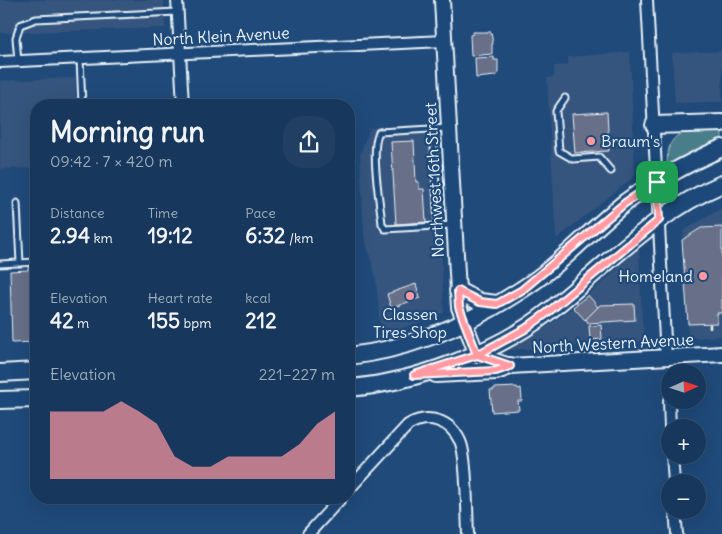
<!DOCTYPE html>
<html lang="en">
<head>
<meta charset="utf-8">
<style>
  :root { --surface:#17385c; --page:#203f62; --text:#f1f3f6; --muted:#9eacbb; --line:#365272; --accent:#ff9aa2 }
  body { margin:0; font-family:Delius,sans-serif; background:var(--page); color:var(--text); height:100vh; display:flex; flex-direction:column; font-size:19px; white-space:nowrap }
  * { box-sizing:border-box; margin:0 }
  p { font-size:16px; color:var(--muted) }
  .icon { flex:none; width:28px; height:28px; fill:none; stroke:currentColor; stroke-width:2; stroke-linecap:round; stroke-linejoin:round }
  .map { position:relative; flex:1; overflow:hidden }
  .drawer { position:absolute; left:30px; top:99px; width:325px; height:405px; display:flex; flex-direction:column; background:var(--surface); border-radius:20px; box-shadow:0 5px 20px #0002,0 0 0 1px var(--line) }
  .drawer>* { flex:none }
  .needle { width:32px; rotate:87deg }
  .fabs { position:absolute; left:661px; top:364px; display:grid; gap:10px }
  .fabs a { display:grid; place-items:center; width:45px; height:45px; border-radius:50%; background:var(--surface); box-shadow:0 5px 20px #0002,0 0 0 1px var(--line); font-size:25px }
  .pin { position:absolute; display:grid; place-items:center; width:42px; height:42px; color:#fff; margin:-21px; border-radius:10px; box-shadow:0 2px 8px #0006 }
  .round { display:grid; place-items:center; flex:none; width:52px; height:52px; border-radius:20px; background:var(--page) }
  .headline { display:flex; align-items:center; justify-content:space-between; height:85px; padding:0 20px }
  h1 { font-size:28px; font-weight:700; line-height:38px }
  .stats { display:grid; grid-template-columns:repeat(3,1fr); gap:8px; height:85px; padding:5px 20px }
  .stats div { display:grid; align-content:center }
  .stats b { font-size:21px; font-weight:700 }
  .stats small { font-size:14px; font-weight:400 }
  .stats p { font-size:14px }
  .chart { height:140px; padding:10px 20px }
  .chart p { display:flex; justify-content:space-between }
  .chart svg { width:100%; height:90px; margin-top:5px; fill:var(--accent); opacity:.7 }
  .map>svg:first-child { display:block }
  .built { fill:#35557e }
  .green { fill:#4a7d89; stroke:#99b7c0 }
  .building { fill:#687089; stroke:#e8f1f8 }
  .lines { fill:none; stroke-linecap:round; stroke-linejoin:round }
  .lane-casing { stroke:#e8f1f8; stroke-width:9 }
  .street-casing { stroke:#e8f1f8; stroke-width:14 }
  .secondary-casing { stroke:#e8f1f8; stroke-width:18 }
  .primary-casing { stroke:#e8f1f8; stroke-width:20 }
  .path { stroke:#e8f1f8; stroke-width:2.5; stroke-dasharray:5 4; stroke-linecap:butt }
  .lane { stroke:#1f4a7a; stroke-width:5 }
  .street { stroke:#1f4a7a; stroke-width:10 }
  .secondary { stroke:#1f4a7a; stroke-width:14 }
  .primary { stroke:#1f4a7a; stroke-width:16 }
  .route-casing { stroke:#fff; stroke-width:10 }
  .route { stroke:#ff9aa2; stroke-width:6 }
  .poi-dot { fill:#ff9aa2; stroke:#1f4a7a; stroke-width:2 }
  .labels { text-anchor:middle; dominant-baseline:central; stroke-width:4.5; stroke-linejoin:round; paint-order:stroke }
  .street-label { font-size:16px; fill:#e8f1f8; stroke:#1f4a7a }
  .poi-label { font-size:16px; fill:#e8f1f8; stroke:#1f4a7a; text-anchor:start }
</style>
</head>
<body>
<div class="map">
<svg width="722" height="534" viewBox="0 0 722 534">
  <rect width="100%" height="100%" fill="#1f4a7a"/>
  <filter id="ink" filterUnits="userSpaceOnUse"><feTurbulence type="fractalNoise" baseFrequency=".02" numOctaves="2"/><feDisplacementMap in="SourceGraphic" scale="10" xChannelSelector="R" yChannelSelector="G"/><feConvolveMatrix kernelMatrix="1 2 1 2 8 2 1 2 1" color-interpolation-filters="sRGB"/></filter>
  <g filter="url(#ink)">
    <g class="built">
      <path d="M0 0H164L165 28 0 33Z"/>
      <path d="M722 51V102L675 103 672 53Z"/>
      <path d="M630 52 635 176 556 239 547 78 554 77V66L568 65V57Z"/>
      <path d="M75 78 76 105H36V168L0 169V81Z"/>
      <path d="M435 125 444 313 381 336 376 279 364 235 360 154 370 128Z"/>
      <path d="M722 208V336L688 338 683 231Z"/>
      <path d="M639 248 642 321 645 342 508 350 542 330 566 313 609 277Z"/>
    </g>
    <path class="green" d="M722 130V138L671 164H667C667 125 692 131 722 130Z"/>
    <g class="building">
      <path d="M473 32H491L493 44H492V54L471 56 470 35 473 34Z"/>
      <path d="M494 57V60H498V74L495 76 476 78 475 58Z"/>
      <path d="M607 112 609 151 575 153 572 114Z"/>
      <path d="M414 141 416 182H419V189H424L426 222 396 224 391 142Z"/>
      <path d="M722 227V313H717V323L688 324 682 240 701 228Z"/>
      <path d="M28 263H36V342L12 343 10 271 28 270Z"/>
      <path d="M416 284 420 298 391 308 387 294Z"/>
      <path d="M588 295 598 307 585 320 573 307Z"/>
      <path d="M634 304 635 320 588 323 586 319 600 305Z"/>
      <path d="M601 325 602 339 590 340 589 326Z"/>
      <path d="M517 387 518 389 521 388 522 401H518L519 410 492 412 490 390H494V388Z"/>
    </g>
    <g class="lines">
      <g class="lane-casing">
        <g id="lane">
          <path d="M80 59 82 105"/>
          <path d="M18 61 16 38 20 25 36 19 177 12"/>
          <path d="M565 98 556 111 559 151 573 159 599 157 611 171"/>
          <path d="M448 128 379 132C370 149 380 203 382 224L385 229 453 225"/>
          <path d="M433 129 438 226"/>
          <path d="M17 203 20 263"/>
          <path d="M0 264 36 262"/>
        </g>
      </g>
      <g class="street-casing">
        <g id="street">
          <path d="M177 0 183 105"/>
          <path d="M647 0 666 358"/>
          <path d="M0 62 444 41"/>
          <path d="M669 401 670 428"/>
          <path d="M672 455 674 482"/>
          <path d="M349 489 408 425C428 413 450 420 460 441 467 454 467 516 468 534"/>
          <path d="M675 510 677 534"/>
          <path d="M308 534 341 498"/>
        </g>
      </g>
      <g class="secondary-casing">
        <path id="secondary" d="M442 0 458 291 459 307 477 355 510 366 722 354"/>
      </g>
      <g class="primary-casing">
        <g id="primary">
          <path d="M654 125 722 123"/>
          <path d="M458 291 480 302 497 304"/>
          <path d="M349 356C411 349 469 324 521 290 560 266 590 230 626 202 656 180 688 163 722 148"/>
          <path d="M0 373 36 371"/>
          <path d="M436 374 496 371 510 366"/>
          <path d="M349 388C413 383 498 352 548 312 604 268 655 212 722 184"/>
          <path d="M0 400 36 399"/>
        </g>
      </g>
      <path class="path" d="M710 324V330"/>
      <use href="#lane" class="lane"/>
      <use href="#street" class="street"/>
      <use href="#secondary" class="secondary"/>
      <use href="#primary" class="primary"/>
    </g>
  </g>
  <g class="lines" filter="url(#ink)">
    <g class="route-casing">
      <path id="route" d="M657 182 625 203 522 290 497 304 480 302 458 291 459 307 477 355 414 375 496 371 510 366 477 355 525 329 547 313 659 220 657 182"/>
    </g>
    <use href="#route" class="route"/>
  </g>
  <g class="poi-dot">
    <circle cx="591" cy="141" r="5"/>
    <circle cx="703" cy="276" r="5"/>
    <circle cx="410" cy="296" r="5"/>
  </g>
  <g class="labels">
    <g class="street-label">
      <text transform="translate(221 36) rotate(-3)">North Klein Avenue</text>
      <text transform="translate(434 180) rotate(-93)">Northwest 16th Street</text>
      <text transform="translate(613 343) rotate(-3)">North Western Avenue</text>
    </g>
    <g class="poi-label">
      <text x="601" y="141">Braum's</text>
      <text x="693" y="276" text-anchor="end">Homeland</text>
      <text x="410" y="314" text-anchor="middle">Classen<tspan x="410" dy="18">Tires Shop</tspan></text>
    </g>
  </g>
</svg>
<div class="fabs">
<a><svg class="needle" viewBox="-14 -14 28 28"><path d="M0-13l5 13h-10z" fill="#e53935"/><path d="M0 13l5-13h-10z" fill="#9eacbb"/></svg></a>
<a>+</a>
<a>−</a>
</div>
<div class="pin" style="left:657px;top:182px;background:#1e9e55"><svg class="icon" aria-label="arrive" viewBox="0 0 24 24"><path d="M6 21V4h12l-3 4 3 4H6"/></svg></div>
<section class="drawer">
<div class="headline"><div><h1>Morning run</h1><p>09:42 · 7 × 420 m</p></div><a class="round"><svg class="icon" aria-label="share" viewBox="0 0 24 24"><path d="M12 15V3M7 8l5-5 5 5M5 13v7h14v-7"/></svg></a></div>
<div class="stats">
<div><p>Distance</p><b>2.94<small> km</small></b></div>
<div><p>Time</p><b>19:12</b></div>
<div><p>Pace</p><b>6:32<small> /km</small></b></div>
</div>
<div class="stats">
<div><p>Elevation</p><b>42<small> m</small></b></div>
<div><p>Heart rate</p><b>155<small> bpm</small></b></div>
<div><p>kcal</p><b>212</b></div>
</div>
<div class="chart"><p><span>Elevation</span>221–227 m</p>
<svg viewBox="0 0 160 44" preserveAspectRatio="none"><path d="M0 44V11L10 11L20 11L30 11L40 6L50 11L60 17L70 33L80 38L90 38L100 33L110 33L120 33L130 33L140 27L150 17L160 11V44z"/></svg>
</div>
</section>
</div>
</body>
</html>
